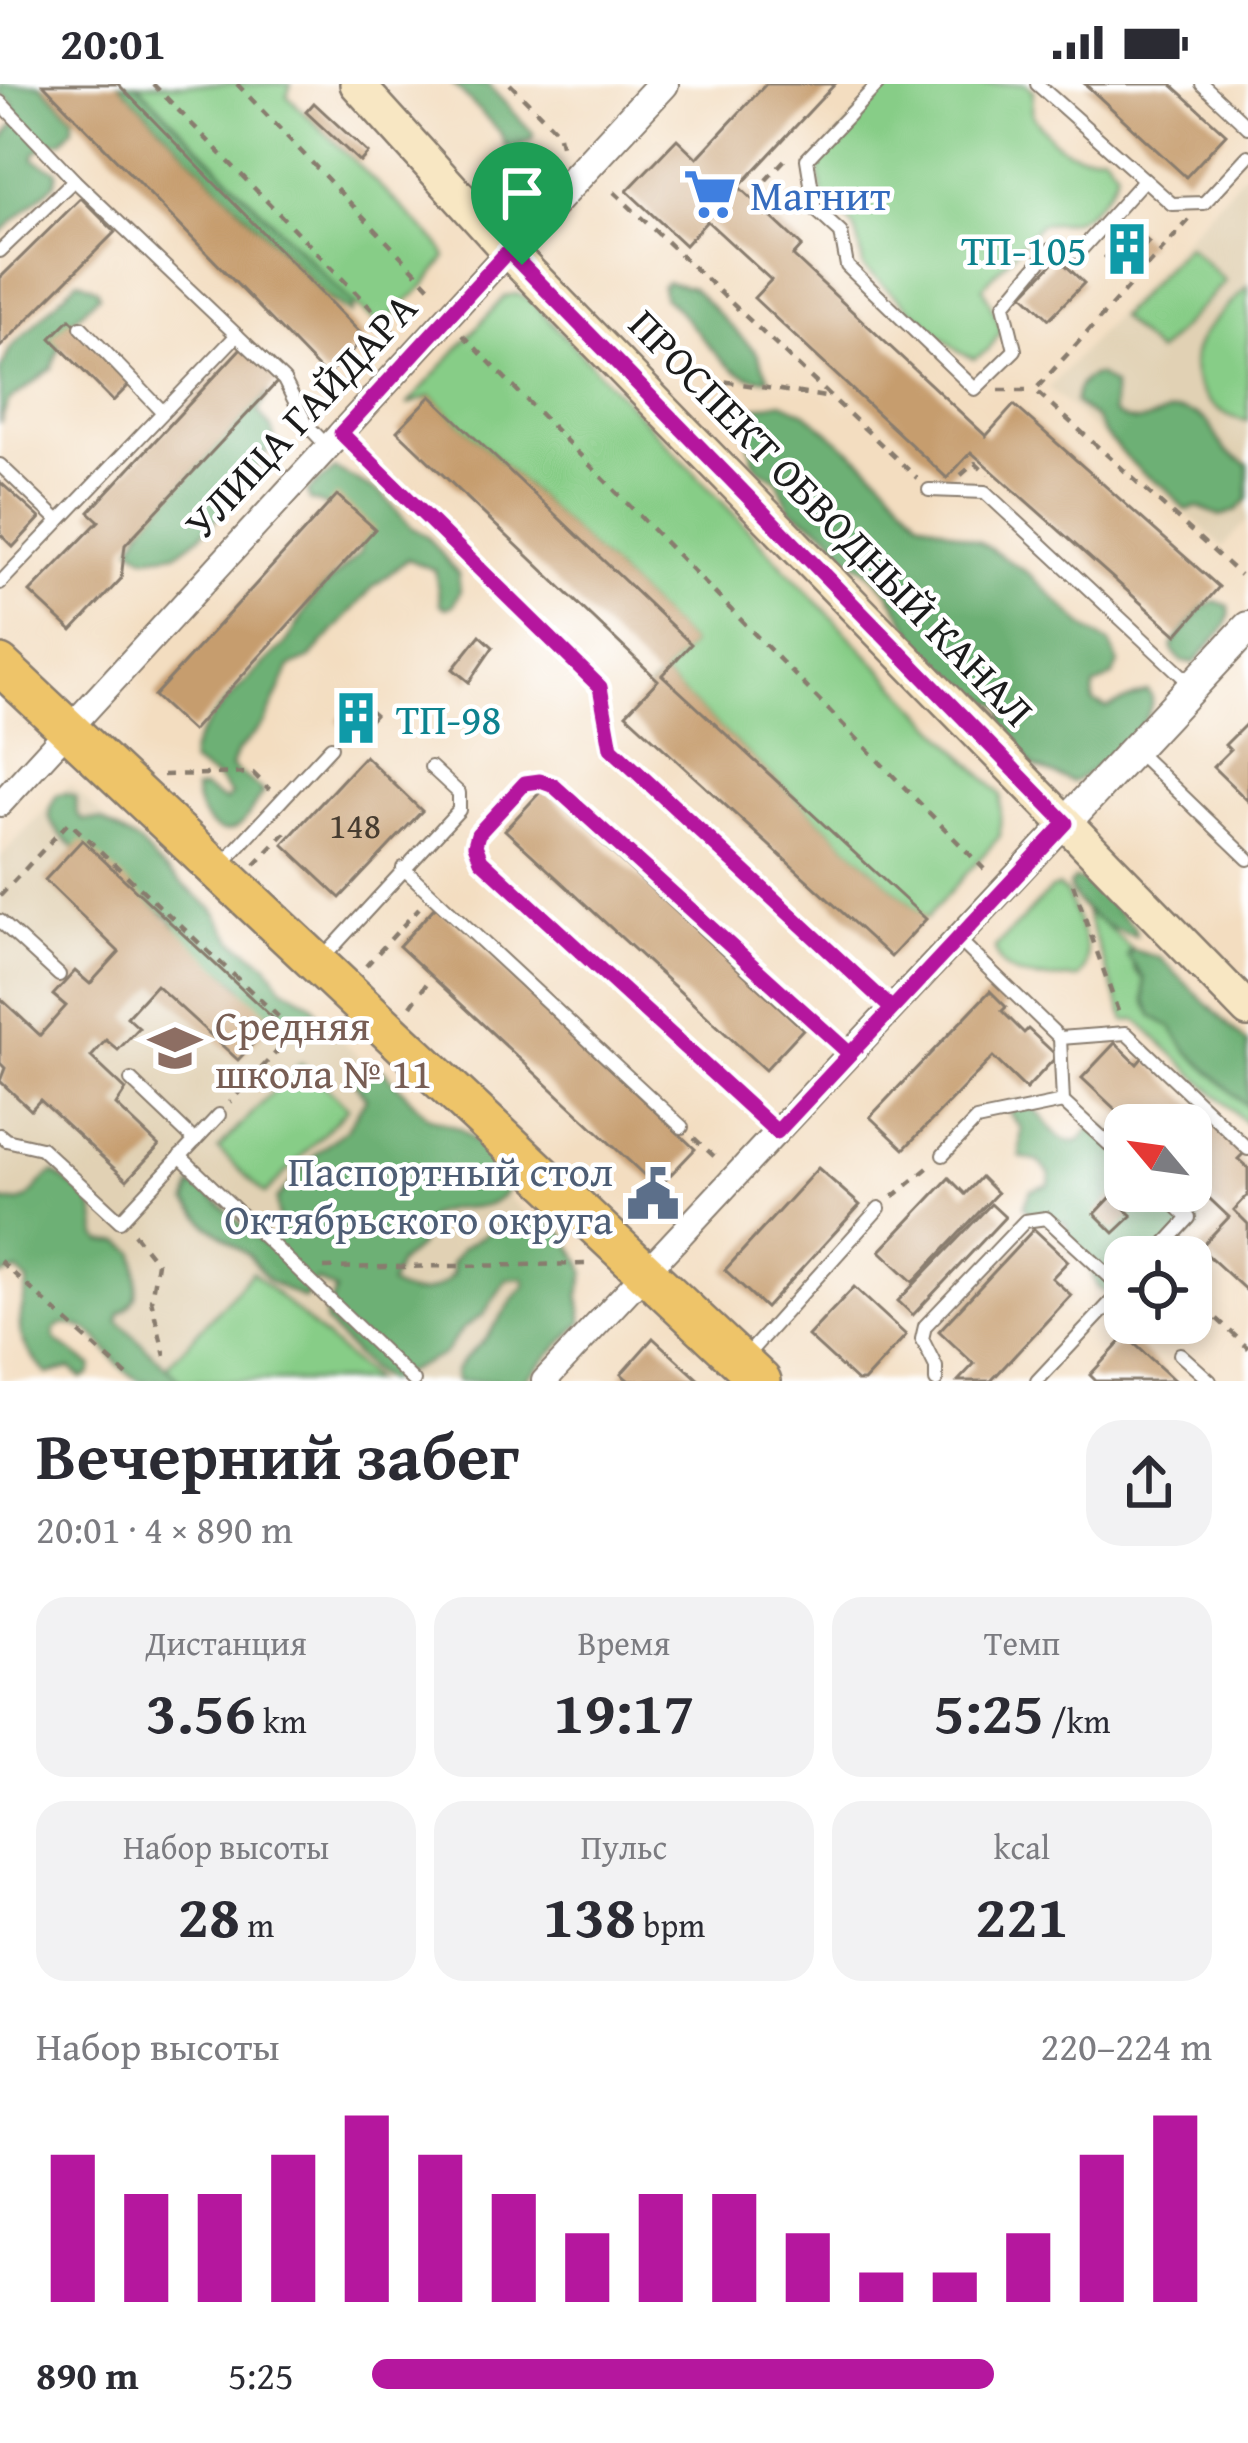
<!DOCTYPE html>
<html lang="ru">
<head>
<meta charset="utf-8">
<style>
  :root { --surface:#fff; --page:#f2f2f3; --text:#2b2b33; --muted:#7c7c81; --accent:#b5179e }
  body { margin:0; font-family:"Gentium Book Plus",serif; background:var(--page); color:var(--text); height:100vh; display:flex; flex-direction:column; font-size:45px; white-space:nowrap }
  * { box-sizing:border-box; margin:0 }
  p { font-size:39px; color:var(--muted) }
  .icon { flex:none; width:66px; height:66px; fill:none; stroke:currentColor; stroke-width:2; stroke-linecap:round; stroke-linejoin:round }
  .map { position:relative; height:1297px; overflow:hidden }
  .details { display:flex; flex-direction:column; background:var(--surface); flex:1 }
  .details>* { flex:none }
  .needle { width:78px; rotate:299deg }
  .fabs { position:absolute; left:1104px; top:1020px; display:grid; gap:24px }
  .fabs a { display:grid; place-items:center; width:108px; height:108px; border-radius:24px; background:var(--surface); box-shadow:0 6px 18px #0003; font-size:60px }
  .pin { position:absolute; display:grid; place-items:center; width:102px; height:102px; color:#fff; margin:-123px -51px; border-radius:50% 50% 50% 0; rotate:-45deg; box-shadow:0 0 12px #0007 }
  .pin .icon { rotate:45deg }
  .round { display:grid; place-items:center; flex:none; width:126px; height:126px; border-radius:36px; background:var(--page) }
  .overview { display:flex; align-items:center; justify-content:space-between; height:204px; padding:0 36px }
  h1 { font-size:66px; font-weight:600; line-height:90px }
  .metrics { display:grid; grid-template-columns:repeat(3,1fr); gap:18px; height:204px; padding:12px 36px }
  .metrics div { display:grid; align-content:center; border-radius:30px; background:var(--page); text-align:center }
  .metrics b { font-size:60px; font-weight:600 }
  .metrics small { font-size:33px; font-weight:400 }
  .metrics p { font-size:33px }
  .chart { height:336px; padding:24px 36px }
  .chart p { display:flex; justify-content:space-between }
  .chart svg { width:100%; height:216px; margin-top:12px; stroke:var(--accent); stroke-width:6 }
  ul { padding:0 36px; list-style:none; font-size:39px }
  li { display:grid; grid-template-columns:192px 144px 1fr; align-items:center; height:90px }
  li i { height:30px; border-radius:15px; background:var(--accent) }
  .status { display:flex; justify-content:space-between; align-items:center; height:84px; padding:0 60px; background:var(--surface); direction:ltr }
  .status svg { height:33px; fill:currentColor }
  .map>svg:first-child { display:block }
  .built { fill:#e1d1b4 }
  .green { fill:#87cd87; stroke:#527452; stroke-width:3 }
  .forest { fill:#6db074; stroke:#446648; stroke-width:3 }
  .building { fill:#c69d6e }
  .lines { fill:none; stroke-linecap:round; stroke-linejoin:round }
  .service-casing { stroke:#887c6e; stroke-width:16 }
  .minor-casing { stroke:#887c6e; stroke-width:28 }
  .tertiary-casing { stroke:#887c6e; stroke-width:34 }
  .secondary-casing { stroke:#887c6e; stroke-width:38 }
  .primary-casing { stroke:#887c6e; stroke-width:44 }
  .path { stroke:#887c6e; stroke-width:4.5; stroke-dasharray:9 9; stroke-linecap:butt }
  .service { stroke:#fff; stroke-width:12 }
  .minor { stroke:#fff; stroke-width:24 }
  .tertiary { stroke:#fff; stroke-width:30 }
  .secondary { stroke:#f8e7c3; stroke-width:33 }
  .primary { stroke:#eec469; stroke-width:39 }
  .route-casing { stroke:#fff; stroke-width:24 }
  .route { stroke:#b5179e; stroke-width:15 }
  .labels { text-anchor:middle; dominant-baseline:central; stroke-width:9; stroke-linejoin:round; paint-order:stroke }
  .number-label { font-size:36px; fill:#463c30 }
  .shop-label { font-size:42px; fill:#366cbe; stroke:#fff; text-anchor:start }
  .culture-label { font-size:42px; fill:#0d838f; stroke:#fff; text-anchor:end }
  .street-label { font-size:42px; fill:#1c1c1c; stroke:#fff }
  .education-label { font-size:42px; fill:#785e54; stroke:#fff; text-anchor:start }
  .service-label { font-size:42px; fill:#4e5e75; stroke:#fff; text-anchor:end }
</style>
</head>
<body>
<div class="status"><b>20:01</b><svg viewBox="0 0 49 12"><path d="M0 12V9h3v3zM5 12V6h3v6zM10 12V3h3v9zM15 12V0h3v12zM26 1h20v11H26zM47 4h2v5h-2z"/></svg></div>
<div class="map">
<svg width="1248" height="1297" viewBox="0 0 1248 1297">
  <rect width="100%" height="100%" fill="#fff"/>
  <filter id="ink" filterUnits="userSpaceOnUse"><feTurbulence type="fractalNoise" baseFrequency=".00833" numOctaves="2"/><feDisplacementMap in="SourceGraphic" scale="24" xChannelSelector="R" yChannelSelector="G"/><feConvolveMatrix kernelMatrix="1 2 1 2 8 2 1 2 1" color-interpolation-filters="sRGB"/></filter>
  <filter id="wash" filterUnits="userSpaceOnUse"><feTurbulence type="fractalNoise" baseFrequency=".004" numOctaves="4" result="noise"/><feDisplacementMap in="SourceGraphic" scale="48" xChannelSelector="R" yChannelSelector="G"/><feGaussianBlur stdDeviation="2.7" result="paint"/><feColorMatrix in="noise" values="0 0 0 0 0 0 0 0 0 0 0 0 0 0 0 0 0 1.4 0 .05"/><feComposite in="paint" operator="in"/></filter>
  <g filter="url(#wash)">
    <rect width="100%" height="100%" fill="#f3ddc0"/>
    <g class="built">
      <path d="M1248 85V436L1223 463 1049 304Z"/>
      <path d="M69 700 589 1189 488 1297H157L0 1156V773Z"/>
    </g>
    <g class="green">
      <path d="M137 0H291L287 12 440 161 446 173 426 200 382 242 353 220Z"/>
      <path d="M890 0H1026L1033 6 1032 30C1054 60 1065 75 1103 69L1117 87C1112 106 1090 132 1070 137 1061 140 1050 139 1040 140L983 203 1002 246 988 266 974 275 959 268 863 183C858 140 854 141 822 112L818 75Z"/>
      <path d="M1187 161 1225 197 1157 269 1119 233Z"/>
      <path d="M1248 202V337C1209 332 1177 290 1202 252 1214 234 1233 218 1248 202Z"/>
      <path d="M517 210 529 215 1001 711 1000 752 926 835 663 592 648 606 691 560 431 312 407 321 505 212Z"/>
      <path d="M1058 803 1067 810C1075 834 1099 874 1079 894 1052 894 1000 902 995 864L1051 805Z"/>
      <path d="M1083 821 1133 866 1129 867 1135 887 1144 895 1145 917 1153 932 1171 943 1187 966 1248 1023V1041L1137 936 1125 937Z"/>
      <path d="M301 979 348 1024 265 1110 218 1065Z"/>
      <path d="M252 1188 373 1297H169L161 1289Z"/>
    </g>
    <g class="forest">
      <path d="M0 0H40L73 32V44L62 57 49 59 35 69 34 75 57 87 55 99 0 149V58L18 35 12 18 0 10Z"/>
      <path d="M118 0H137L353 220 351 230 326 213Z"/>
      <path d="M453 0H487L533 49 532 55 514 65 506 63 500 48Z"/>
      <path d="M78 196 97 205 99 211 66 243 52 284 8 318 0 339V287L10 265Z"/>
      <path d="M667 198 693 204 757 269 769 294C724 302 695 235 664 213L662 203Z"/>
      <path d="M1098 291 1113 302V329C1150 353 1160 316 1194 330 1214 337 1213 350 1224 365 1228 370 1242 376 1248 381V415L1236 427 1221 432 1198 423 1185 426 1166 404 1142 389 1105 351 1096 335 1075 319C1075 304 1083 292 1098 291Z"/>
      <path d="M269 306 258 328 271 344 275 356 231 420 200 452 177 469 146 473 131 463 146 438Z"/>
      <path d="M782 318 806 329 880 391 919 435 978 457 1029 490 1087 545 1110 559 1119 580 1113 592 1094 603 1093 618 1107 624 1148 607 1152 614C1150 648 1101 683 1073 698L1033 682 1003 645 1004 628 1000 621 956 604 930 577 887 506 866 485 847 473 829 449 790 425 777 396 758 384 753 375 744 338 756 323Z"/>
      <path d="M335 385 382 410 411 443 427 452 458 490 460 507 453 521 446 524 440 520 435 486 408 475 374 502 309 575 290 583 265 639 236 669 231 683 264 708C255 718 250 732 240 741 216 761 195 727 195 706L203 704 225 717 231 711 216 694 191 679C184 649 262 583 283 562 296 548 302 529 314 514 329 497 347 484 361 467 360 441 333 421 310 416L307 408Z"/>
      <path d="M1215 517 1229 522C1234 545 1207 559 1195 579L1182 578 1172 566V561L1202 524Z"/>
      <path d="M67 709 75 713 77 729 82 736H101L140 760 158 780 214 826 234 857 266 879 282 902 312 920 317 928 303 950H295L278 933 256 926 239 901 182 857 171 835 83 775C69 751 33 741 58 710Z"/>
      <path d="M1075 795 1089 799 1134 843 1136 852C1111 847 1076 827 1069 801Z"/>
      <path d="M1133 866 1160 874 1248 960V1023L1187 966 1171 943 1153 932 1145 917 1144 895 1127 872Z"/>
      <path d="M368 977 383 986 428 1033 461 1045 515 1091C498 1139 460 1114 429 1132L418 1163 399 1179 390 1201C412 1215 437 1210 453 1190L451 1180 462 1164 501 1141 540 1135 563 1148 582 1180 585 1188 579 1213 583 1238 523 1297H457L455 1288C462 1274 472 1269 482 1258 499 1241 507 1219 525 1202L524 1194 507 1195 483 1231 462 1245 444 1270 386 1297 370 1287 326 1239 325 1230 336 1207 316 1196 305 1215 269 1197 248 1171 209 1142 187 1118 192 1102C224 1114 248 1156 271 1162L281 1150 276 1116 318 1068 347 1045 366 1014 352 995V985Z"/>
      <path d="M1015 1017C1052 1024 1048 1064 1080 1057L1092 1041 1103 1042 1125 1062V1107H1174L1198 1133 1199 1144C1174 1168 1159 1173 1125 1173V1221L1097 1203 1085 1172 1070 1166 1066 1139 1030 1130 1024 1122 1031 1106 1049 1101 1050 1090 1039 1078 1020 1073 1021 1044 1009 1028Z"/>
      <path d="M54 1089C84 1112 96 1111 97 1152L103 1158H121L135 1168C137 1190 143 1217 120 1229L118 1237 181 1297C170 1297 154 1297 143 1297 107 1287 102 1234 60 1241L54 1247 55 1256 92 1282 89 1291 82 1294 70 1284 47 1290C11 1250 18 1245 28 1198L18 1187 0 1192V1117C38 1124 29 1101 54 1089Z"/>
    </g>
    <g id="blocks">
      <g class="building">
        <path d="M43 0H118L365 254 326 292Z"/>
        <path d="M766 0H835L739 103 802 162 793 172 986 352 1014 321 1219 503 1177 551 971 368 947 394 754 214 771 196 707 137 685 161 627 107 677 55 697 74Z"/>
        <path d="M1085 0H1171L1226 50 1186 93Z"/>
        <path d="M314 19 368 69 360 78 306 28Z"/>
        <path d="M81 114 115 148 0 263V194Z"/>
        <path d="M1131 142 1149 158 1121 188 1105 173Z"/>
        <path d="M1058 174 1084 199 1049 235 1023 210Z"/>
        <path d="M70 235 132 298 113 317 51 254Z"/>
        <path d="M243 262 279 296 125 461 121 495 72 547 30 508 99 437 89 428Z"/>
        <path d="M431 312 691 560 662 591 926 835 891 873 626 630 658 596 397 347Z"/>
        <path d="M0 398 40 434 13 463 0 450Z"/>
        <path d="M337 411 375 445 192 647 154 612Z"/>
        <path d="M480 551 493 563 469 598 453 585Z"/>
        <path d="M357 615 375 631 355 653 337 637Z"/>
        <path d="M1248 638V717L1213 683 1230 666 1225 661Z"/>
        <path d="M365 672 422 727 340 814 283 760Z"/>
        <path d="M543 705 803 945 765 986 505 746Z"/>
        <path d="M82 756 275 936 238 976 156 901 127 933 139 944 118 966 106 956 91 973 126 1006 116 1021 159 1062 127 1096 40 1016 31 1026 0 997 5 984 0 979V914L40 951 66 922 53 911 75 887 90 900 119 868 45 796Z"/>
        <path d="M436 822 695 1065 658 1104 399 862Z"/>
        <path d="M990 907 1006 923 1002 927 1024 949 1028 945 1057 972 1026 1005 993 973 904 1065 870 1033Z"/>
        <path d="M1115 959 1137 980 1143 973 1244 1069 1238 1075 1248 1084V1111L1234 1126 1248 1140V1208L1200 1164 1229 1133 1191 1097V1041H1132L1082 994Z"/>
        <path d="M818 1084 860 1121 766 1224 725 1186Z"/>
        <path d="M981 1093 997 1109 913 1198 880 1167 949 1094 965 1110Z"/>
        <path d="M1112 1112 1132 1132 1114 1149 1095 1130Z"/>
        <path d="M991 1120 1005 1133 913 1231 898 1217Z"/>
        <path d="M1034 1145 1068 1177 1052 1194 1071 1211 991 1297H958L974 1280 939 1247Z"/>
        <path d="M854 1203 906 1251 864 1297H857L808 1252Z"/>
        <path d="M1126 1252 1175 1297H1096L1090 1291Z"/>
        <path d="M653 1254 700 1297H629L621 1290Z"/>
      </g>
    </g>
  </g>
  <g filter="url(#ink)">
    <use href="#blocks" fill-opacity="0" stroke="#887c6e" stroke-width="3"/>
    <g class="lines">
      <g class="service-casing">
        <g id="service">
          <path d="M878 0 807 75 815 125 841 149 847 182 975 305 1015 266 1004 221 1050 166 1079 168 1143 97"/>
          <path d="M1037 0 1172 120 1204 119 1248 72"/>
          <path d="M1202 0 1248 43"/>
          <path d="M0 18 74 96 284 296 307 341 328 363"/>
          <path d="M0 167 74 96"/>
          <path d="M81 243 163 328"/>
          <path d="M341 348 600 603 611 664 891 924"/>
          <path d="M0 381 59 437"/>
          <path d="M929 406 985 408 1192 601"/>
          <path d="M0 499 237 251"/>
          <path d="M1135 666 1248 775"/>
          <path d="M223 779 331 663"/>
          <path d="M403 784 682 1043"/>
          <path d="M0 837 59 891"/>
          <path d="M958 855 1060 954 1126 949 1248 1065"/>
          <path d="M323 874 459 726V709L431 683"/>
          <path d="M1060 954 1063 1018 1125 1075"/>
          <path d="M131 996 195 1057"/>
          <path d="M777 1048 481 776 475 761 478 750 525 699 540 697 554 702 849 969"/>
          <path d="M0 1051 6 1056 41 1064 120 1137 219 1031"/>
          <path d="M943 1071 976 1036 1063 1018"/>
          <path d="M180 1072 414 1297"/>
          <path d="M1153 1173 1189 1134 1160 1107"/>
          <path d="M1180 1270 1210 1297"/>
          <path d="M746 1272 879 1124"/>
          <path d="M936 1297V1283L922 1255 925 1242 1025 1137 1046 1134 1123 1205"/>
          <path d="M1037 1297 1125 1203"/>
        </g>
      </g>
      <g class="minor-casing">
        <g id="minor">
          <path d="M0 720 508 167"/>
          <path d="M544 1297 1066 738"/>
        </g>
      </g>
      <g class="tertiary-casing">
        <g id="tertiary">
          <path d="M508 167 663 0"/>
          <path d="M1066 738 1248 543"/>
        </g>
      </g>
      <g class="secondary-casing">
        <path id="secondary" d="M357 0 508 167 1248 926"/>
      </g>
      <g class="primary-casing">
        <path id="primary" d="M0 581 761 1297"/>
      </g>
      <g class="path">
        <path d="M153 0 394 248"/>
        <path d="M237 0 433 206"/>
        <path d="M510 0 558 48 563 69"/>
        <path d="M766 96 790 70"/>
        <path d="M614 108 917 394"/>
        <path d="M1189 136 1035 306 1240 491"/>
        <path d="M463 251 984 785"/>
        <path d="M690 292 832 314"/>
        <path d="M999 306H1035"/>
        <path d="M961 391 975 379 988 391"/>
        <path d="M163 691 253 689 270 706"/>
        <path d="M255 781 285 749"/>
        <path d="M1073 800 1119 930"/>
        <path d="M0 812 69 738 295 948 230 1018"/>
        <path d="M366 882 419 824"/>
        <path d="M411 922 432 892"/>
        <path d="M694 1054 716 1074"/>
        <path d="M893 1113 930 1082"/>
        <path d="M134 1150 157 1179 151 1216 165 1272"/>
        <path d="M0 1177 133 1297"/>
        <path d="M324 1184 588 1180"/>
        <path d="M1191 1210 1248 1264"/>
      </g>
      <use href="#service" class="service"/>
      <use href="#minor" class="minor"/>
      <use href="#tertiary" class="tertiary"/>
      <use href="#secondary" class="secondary"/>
      <use href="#primary" class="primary"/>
    </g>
  </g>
  <g class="lines" filter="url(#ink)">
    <g class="route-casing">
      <path id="route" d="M522 181 508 167 341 349 600 603 611 664 892 925 777 1048 481 776 475 761 478 750 525 699 540 697 554 702 850 970 1066 739 522 181"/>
    </g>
    <use href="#route" class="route"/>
  </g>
  <defs>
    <g id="supermarket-bare" transform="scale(4.14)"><path d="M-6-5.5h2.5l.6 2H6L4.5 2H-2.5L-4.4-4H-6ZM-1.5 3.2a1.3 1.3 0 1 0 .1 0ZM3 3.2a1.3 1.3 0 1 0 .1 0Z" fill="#3f7fe0" stroke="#fff" stroke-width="2.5" paint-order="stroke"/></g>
    <g id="building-bare" transform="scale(4.14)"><path d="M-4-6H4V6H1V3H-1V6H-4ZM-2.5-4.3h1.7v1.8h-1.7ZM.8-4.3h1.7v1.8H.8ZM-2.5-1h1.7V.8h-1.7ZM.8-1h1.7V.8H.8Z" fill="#0f9aa8" stroke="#fff" stroke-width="2.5" paint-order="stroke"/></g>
    <g id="school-bare" transform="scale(4.14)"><path d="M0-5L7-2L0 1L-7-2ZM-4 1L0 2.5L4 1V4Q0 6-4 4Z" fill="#8d6e63" stroke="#fff" stroke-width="2.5" paint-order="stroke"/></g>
    <g id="civic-bare" transform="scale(4.14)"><path d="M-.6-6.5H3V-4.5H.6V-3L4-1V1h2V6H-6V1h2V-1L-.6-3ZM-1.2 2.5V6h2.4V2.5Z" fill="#5c6f8a" stroke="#fff" stroke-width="2.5" paint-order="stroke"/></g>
  </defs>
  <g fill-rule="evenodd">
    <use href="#supermarket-bare" x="710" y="110"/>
    <use href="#building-bare" x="1127" y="165"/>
    <use href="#building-bare" x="356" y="634"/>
    <use href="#school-bare" x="175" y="964"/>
    <use href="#civic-bare" x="653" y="1110"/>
  </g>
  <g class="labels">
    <g class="number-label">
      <text x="355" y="740">148</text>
    </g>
    <g class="shop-label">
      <text x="750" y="110">Магнит</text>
    </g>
    <g class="culture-label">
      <text x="1087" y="165">ТП-105</text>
      <text x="396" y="634" text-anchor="start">ТП-98</text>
    </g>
    <g class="street-label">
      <text transform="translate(300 331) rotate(-47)">УЛИЦА ГАЙДАРА</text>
      <text transform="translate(832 433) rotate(46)">ПРОСПЕКТ ОБВОДНЫЙ КАНАЛ</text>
    </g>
    <g class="education-label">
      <text x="215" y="940">Средняя<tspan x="215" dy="48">школа № 11</tspan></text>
    </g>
    <g class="service-label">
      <text x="613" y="1086">Паспортный стол<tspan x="613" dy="48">Октябрьского округа</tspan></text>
    </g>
  </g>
</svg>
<div class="fabs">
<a><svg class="needle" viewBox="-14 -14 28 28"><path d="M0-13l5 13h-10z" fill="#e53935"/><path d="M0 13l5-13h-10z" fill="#7c7c81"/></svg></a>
<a><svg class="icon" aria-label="locate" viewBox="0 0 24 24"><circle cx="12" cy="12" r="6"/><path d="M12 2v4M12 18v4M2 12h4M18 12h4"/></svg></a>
</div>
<div class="pin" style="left:522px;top:181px;background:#1e9e55"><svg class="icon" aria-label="arrive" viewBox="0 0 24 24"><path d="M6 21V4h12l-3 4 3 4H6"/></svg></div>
</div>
<section class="details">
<div class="overview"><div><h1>Вечерний забег</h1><p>20:01 · 4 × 890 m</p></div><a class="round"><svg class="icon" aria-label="share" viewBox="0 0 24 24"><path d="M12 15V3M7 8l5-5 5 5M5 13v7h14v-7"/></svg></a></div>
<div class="metrics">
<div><p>Дистанция</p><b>3.56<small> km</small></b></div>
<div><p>Время</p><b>19:17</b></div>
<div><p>Темп</p><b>5:25<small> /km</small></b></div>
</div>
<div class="metrics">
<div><p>Набор высоты</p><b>28<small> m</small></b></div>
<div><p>Пульс</p><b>138<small> bpm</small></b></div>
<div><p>kcal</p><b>221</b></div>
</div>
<div class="chart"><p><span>Набор высоты</span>220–224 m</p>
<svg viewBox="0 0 160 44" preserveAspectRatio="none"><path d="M5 44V14M15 44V22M25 44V22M35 44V14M45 44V6M55 44V14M65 44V22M75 44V30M85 44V22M95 44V22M105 44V30M115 44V38M125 44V38M135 44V30M145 44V14M155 44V6"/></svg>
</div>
<ul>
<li><b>890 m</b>5:25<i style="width:74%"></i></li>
</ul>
</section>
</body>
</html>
